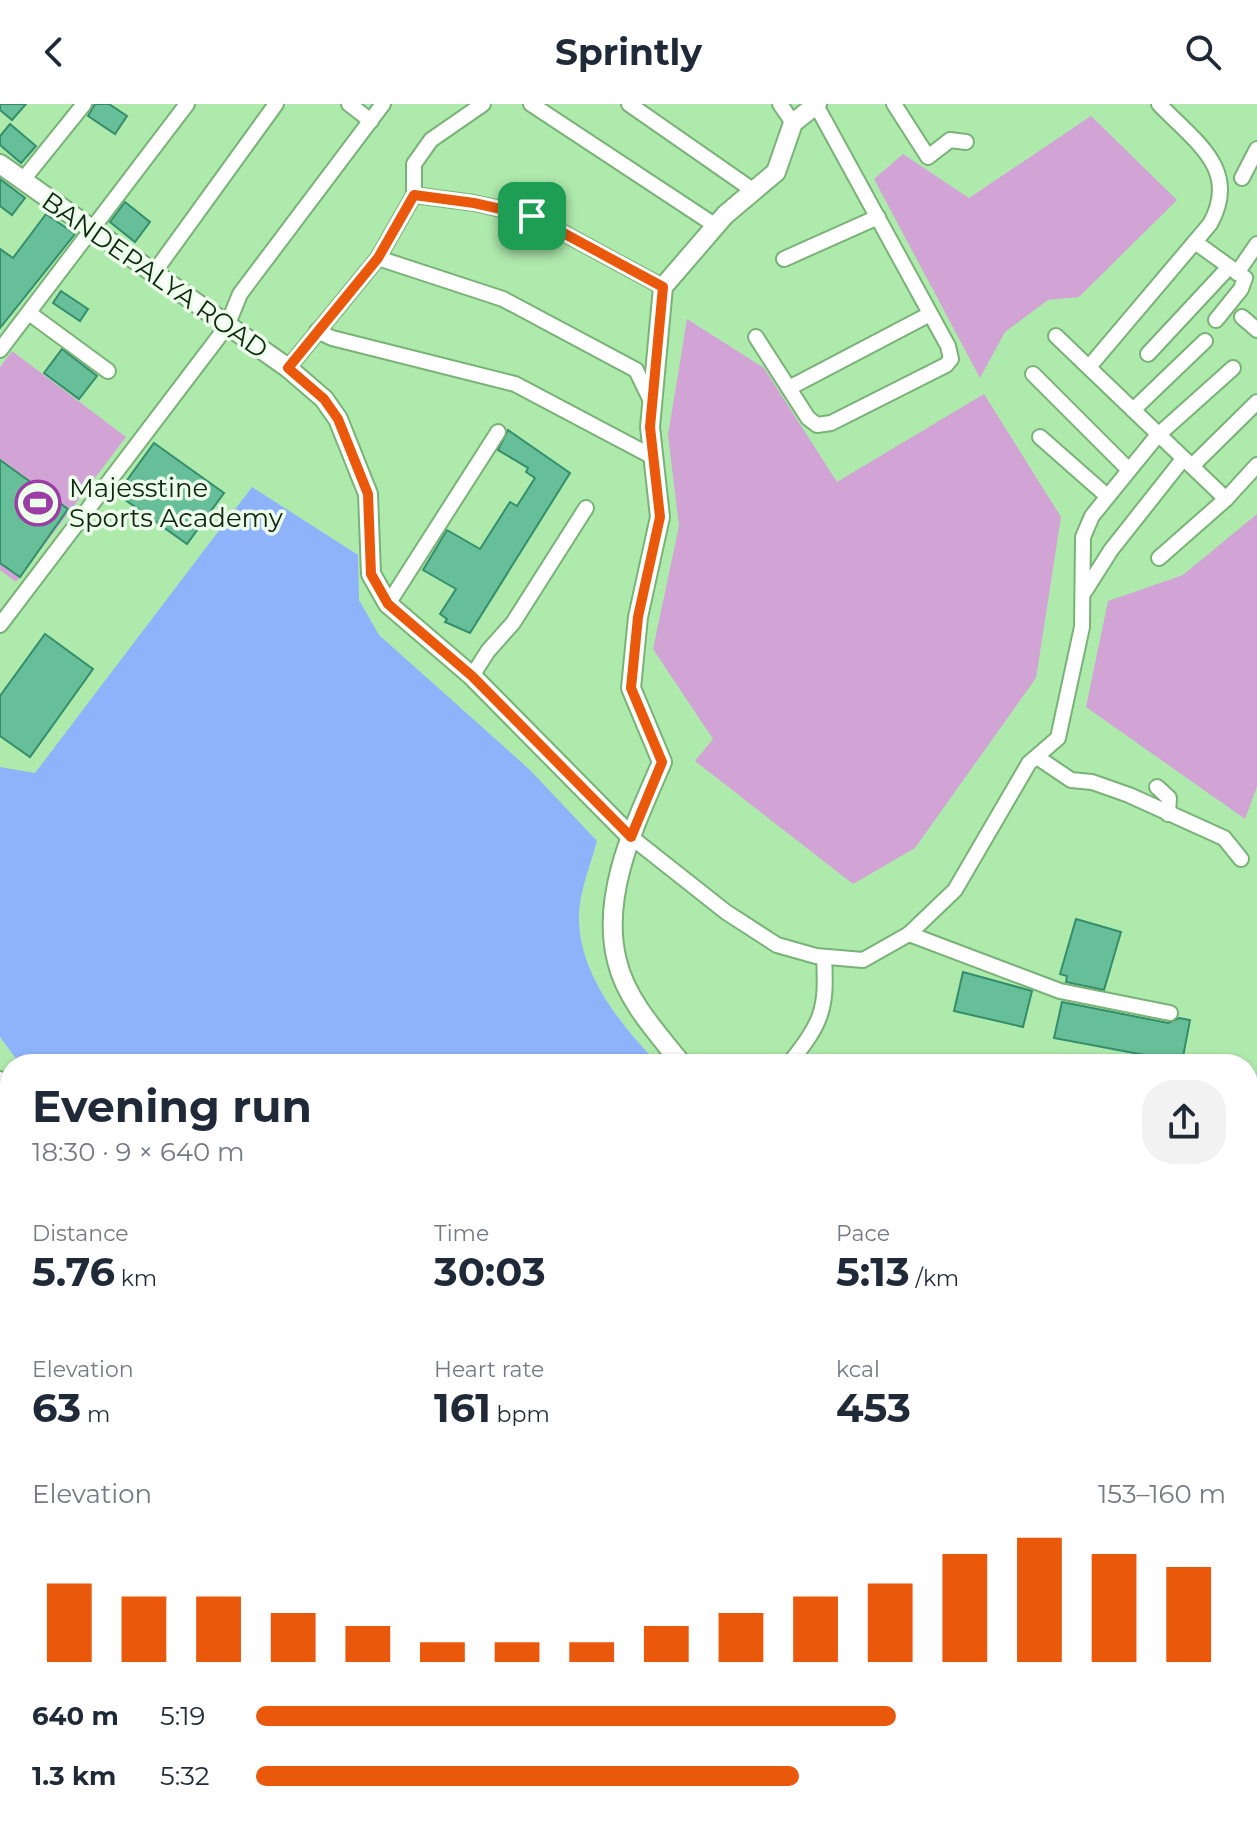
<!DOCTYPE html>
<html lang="en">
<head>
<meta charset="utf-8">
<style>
  :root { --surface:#fff; --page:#f2f2f3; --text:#1f2937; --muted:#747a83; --accent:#ea580c }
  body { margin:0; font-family:Montserrat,sans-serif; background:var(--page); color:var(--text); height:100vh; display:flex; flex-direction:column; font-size:30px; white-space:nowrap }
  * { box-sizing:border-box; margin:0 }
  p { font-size:26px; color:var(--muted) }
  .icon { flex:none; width:44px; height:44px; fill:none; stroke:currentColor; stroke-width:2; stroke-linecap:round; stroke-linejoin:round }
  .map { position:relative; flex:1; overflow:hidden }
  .drawer { position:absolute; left:0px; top:950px; width:1258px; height:768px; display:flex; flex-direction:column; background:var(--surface); border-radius:32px 32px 0 0; box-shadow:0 2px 6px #0004 }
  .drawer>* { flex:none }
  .pin { position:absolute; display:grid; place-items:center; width:68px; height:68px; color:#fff; margin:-34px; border-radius:16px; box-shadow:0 4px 12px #0006 }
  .round { display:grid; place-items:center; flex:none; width:84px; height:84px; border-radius:32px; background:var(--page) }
  .overview { display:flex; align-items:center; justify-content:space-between; height:136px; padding:0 32px }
  h1 { font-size:44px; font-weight:700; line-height:60px }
  .figures { display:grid; grid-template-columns:repeat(3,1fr); gap:12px; height:136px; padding:8px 32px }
  .figures div { display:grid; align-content:center }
  .figures b { font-size:40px; font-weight:700 }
  .figures small { font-size:22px; font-weight:400 }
  .figures p { font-size:22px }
  .chart { height:224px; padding:16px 32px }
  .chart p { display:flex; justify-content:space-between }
  .chart svg { width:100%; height:144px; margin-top:8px; stroke:var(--accent); stroke-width:6 }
  ul { padding:0 32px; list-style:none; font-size:26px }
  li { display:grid; grid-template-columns:128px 96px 1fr; align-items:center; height:60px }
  li i { height:20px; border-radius:10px; background:var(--accent) }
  header { display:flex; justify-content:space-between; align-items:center; height:104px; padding:0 32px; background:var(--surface); font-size:36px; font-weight:700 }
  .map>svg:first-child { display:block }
  .green { fill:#d1a4d5 }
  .water { fill:#8fb3fb }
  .building { fill:#67bf99; stroke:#348e6b; stroke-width:2 }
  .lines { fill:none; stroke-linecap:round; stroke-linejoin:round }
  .minor-casing { stroke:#79b277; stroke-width:18 }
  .tertiary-casing { stroke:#79b277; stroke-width:22 }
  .trunk-casing { stroke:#79b277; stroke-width:28 }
  .motorway-casing { stroke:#79b277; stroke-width:30 }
  .minor { stroke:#fff; stroke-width:14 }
  .tertiary { stroke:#fff; stroke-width:18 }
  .trunk { stroke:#fff; stroke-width:24 }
  .motorway { stroke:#fff; stroke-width:26 }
  .rail-casing { stroke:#274326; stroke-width:8 }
  .rail { stroke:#edffec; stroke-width:5; stroke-dasharray:15; stroke-linecap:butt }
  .route-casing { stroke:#fff; stroke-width:16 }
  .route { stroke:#ea580c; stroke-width:10 }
  .labels { text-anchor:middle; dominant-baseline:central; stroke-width:7; stroke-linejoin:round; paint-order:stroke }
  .street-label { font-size:26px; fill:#0f260f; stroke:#edffec }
  .poi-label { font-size:26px; fill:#0f260f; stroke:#edffec; text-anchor:start }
</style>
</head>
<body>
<header><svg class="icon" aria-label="back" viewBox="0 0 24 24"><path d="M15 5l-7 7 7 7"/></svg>Sprintly<svg class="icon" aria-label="search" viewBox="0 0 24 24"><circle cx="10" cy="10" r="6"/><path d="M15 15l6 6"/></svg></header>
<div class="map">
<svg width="1257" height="1718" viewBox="0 0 1257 1718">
  <rect width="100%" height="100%" fill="#afeaad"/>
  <g class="green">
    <path d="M1091 12 1177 96 1079 193 1048 196 1005 228 980 274 874 75 903 50 969 94Z"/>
    <path d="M687 215 764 264 837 378 984 290 1061 413 1036 574 915 744 853 780 695 657 713 635 653 545 679 422 668 331Z"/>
    <path d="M12 247 126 333 16 478 0 466V263Z"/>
    <path d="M1257 410V683L1245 715 1086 603 1108 497 1183 471Z"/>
  </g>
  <path class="water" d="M252 383 358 451 359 496 379 531 530 666 597 737C591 760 580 786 579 809 577 868 620 920 658 960H20L0 933V663L35 669Z"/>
  <g class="building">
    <path d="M0 0H26L12 16 0 6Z"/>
    <path d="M95 0H109L127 12 115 30 88 12Z"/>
    <path d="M10 20 36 42 21 59 0 41V32Z"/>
    <path d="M0 75 25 94 12 111 0 102Z"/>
    <path d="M125 98 150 118 135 138 110 118Z"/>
    <path d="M46 110 75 130 0 224V145L13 154Z"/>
    <path d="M61 187 88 205 80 217 53 199Z"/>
    <path d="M62 245 97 272 79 295 44 269Z"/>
    <path d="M508 326 570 369 470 529 445 518 447 515 440 510 456 485 423 466 447 426 480 445 510 398 517 402 535 374 526 368 528 364 498 346Z"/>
    <path d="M154 339 224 389 187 440 117 390Z"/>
    <path d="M0 356 68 405 20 473 0 459Z"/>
    <path d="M45 530 93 565 30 653 0 632V592Z"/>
    <path d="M1076 815 1121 828 1104 886 1066 878 1067 872 1060 870Z"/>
    <path d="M963 868 1032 887 1023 923 954 907Z"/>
    <path d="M1062 898 1168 919 1179 914 1190 916 1182 958 1054 934Z"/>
  </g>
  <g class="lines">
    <g class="minor-casing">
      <g id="minor">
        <path d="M349 0 371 17"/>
        <path d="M531 0 716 122"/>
        <path d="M629 0 754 87"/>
        <path d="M780 0 793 19"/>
        <path d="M894 0 928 53 950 36 966 38"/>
        <path d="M1242 74 1257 45"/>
        <path d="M22 77 84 0"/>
        <path d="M414 91 474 99 532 112 663 183"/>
        <path d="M1195 138 1245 174 1241 185 1216 216"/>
        <path d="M378 154 503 195 636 266 652 299"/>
        <path d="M784 155 878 113"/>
        <path d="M1237 169 1257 140"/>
        <path d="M153 170 276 0"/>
        <path d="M29 209 108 267"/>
        <path d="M1242 213 1257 226"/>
        <path d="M317 227 332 234 515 280 653 353"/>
        <path d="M1056 232 1226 395 1257 361"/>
        <path d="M756 233 808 314 817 321 831 319 946 261 951 255 948 242 816 1"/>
        <path d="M0 246 187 0"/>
        <path d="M1148 250 1229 163"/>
        <path d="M1089 263 1210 120C1241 65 1194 37 1159 0"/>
        <path d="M288 264 378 154 414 91V60L431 36 483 0"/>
        <path d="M1033 270 1128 365"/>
        <path d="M789 284 930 210"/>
        <path d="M1133 306 1205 237"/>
        <path d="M1040 333 1107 392"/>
        <path d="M1192 362 1257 298"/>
        <path d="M1159 454 1226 395"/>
        <path d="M1085 487 1111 446 1183 355"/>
        <path d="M388 500 498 328"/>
        <path d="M0 521 227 222 240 190 383 0"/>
        <path d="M472 572 488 547 513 519 586 404"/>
        <path d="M1037 653 1071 676 1092 678 1129 691 1224 734 1241 755"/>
        <path d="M1157 683 1169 694 1168 710"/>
        <path d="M631 733 726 808 777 841 816 852 863 856 909 830 955 786 1029 659 1058 634 1082 523 1083 433 1092 412 1157 332 1233 264"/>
        <path d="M909 830 1060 887 1170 909"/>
        <path d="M789 960C822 918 827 907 824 853"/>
        <path d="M0 975 10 990"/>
        <path d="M0 1005H10"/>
        <path d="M0 1104 10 1105"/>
        <path d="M1248 1330 1257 1269"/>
        <path d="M0 1380 10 1382"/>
        <path d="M0 1473 10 1445"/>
        <path d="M1248 1484 1257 1476"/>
        <path d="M1248 1563 1257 1554"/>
        <path d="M0 1605 10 1608"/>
        <path d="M397 1708 407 1718"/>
        <path d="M357 1718 370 1708"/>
        <path d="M648 1718 656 1708"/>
        <path d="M750 1718 758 1708"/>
        <path d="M903 1718 913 1708"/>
      </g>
    </g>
    <g class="tertiary-casing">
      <g id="tertiary">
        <path d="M0 60 288 264 324 295 338 315 368 390 371 470 388 500 472 572 631 733"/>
        <path d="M682 960C658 930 626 896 617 857 600 790 636 719 662 658L631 584 638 513 660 413 650 323 663 183 725 111 776 68 793 19 817 0"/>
        <path d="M0 1197 10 1199"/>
        <path d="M0 1323H10"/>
        <path d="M1248 1323 1257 1324"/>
        <path d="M1248 1421 1257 1422"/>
        <path d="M108 1718 112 1708"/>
      </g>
    </g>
    <g class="trunk-casing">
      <path id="trunk" d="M1248 1397H1257"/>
    </g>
    <g class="motorway-casing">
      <g id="motorway">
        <path d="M0 1255 10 1256"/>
        <path d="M0 1275 10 1276"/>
        <path d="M1248 1361 1257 1362"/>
        <path d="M1248 1381 1257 1382"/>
      </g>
    </g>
    <use href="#minor" class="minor"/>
    <use href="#tertiary" class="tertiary"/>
    <use href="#trunk" class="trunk"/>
    <use href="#motorway" class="motorway"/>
    <g class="rail-casing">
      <g id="rail">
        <path d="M0 1316 10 1317"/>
        <path d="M1248 1410 1257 1411"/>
        <path d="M1248 1424 1257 1425"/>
      </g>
    </g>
    <use href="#rail" class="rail"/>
  </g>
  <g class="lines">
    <g class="route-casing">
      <path id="route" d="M414 91 474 99 532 112 663 183 650 323 660 413 638 513 631 584 662 658 631 733 472 572 388 500 371 470 368 390 338 315 324 295 288 264 378 154Z"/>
    </g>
    <use href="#route" class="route"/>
  </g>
  <defs>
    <g id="stadium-ring" transform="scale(2.3)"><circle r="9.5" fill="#edffec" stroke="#9c3da6" stroke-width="1.5"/><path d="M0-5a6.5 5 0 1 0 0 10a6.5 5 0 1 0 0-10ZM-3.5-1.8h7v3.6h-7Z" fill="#9c3da6"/></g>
  </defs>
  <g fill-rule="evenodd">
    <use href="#stadium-ring" x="38" y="399"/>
  </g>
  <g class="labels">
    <g class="street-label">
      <text transform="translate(155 171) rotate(35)">BANDEPALYA ROAD</text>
    </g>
    <g class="poi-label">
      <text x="69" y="384">Majesstine<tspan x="69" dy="30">Sports Academy</tspan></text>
    </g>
  </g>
</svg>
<div class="pin" style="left:532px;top:112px;background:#1e9e55"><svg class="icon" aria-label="arrive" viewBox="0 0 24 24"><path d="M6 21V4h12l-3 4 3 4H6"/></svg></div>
<section class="drawer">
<div class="overview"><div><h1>Evening run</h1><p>18:30 · 9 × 640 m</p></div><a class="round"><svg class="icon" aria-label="share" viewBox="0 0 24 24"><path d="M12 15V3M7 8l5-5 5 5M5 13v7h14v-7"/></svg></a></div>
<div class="figures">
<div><p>Distance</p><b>5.76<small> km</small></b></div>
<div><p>Time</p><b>30:03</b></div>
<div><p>Pace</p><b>5:13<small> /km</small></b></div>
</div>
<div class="figures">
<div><p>Elevation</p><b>63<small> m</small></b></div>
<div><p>Heart rate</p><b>161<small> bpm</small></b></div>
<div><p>kcal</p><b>453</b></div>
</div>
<div class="chart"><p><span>Elevation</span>153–160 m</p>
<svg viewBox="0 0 160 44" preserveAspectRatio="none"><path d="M5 44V20M15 44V24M25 44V24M35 44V29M45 44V33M55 44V38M65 44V38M75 44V38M85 44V33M95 44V29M105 44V24M115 44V20M125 44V11M135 44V6M145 44V11M155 44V15"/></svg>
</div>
<ul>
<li><b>640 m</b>5:19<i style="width:66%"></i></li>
<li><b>1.3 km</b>5:32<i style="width:56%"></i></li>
</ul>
</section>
</div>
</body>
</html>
